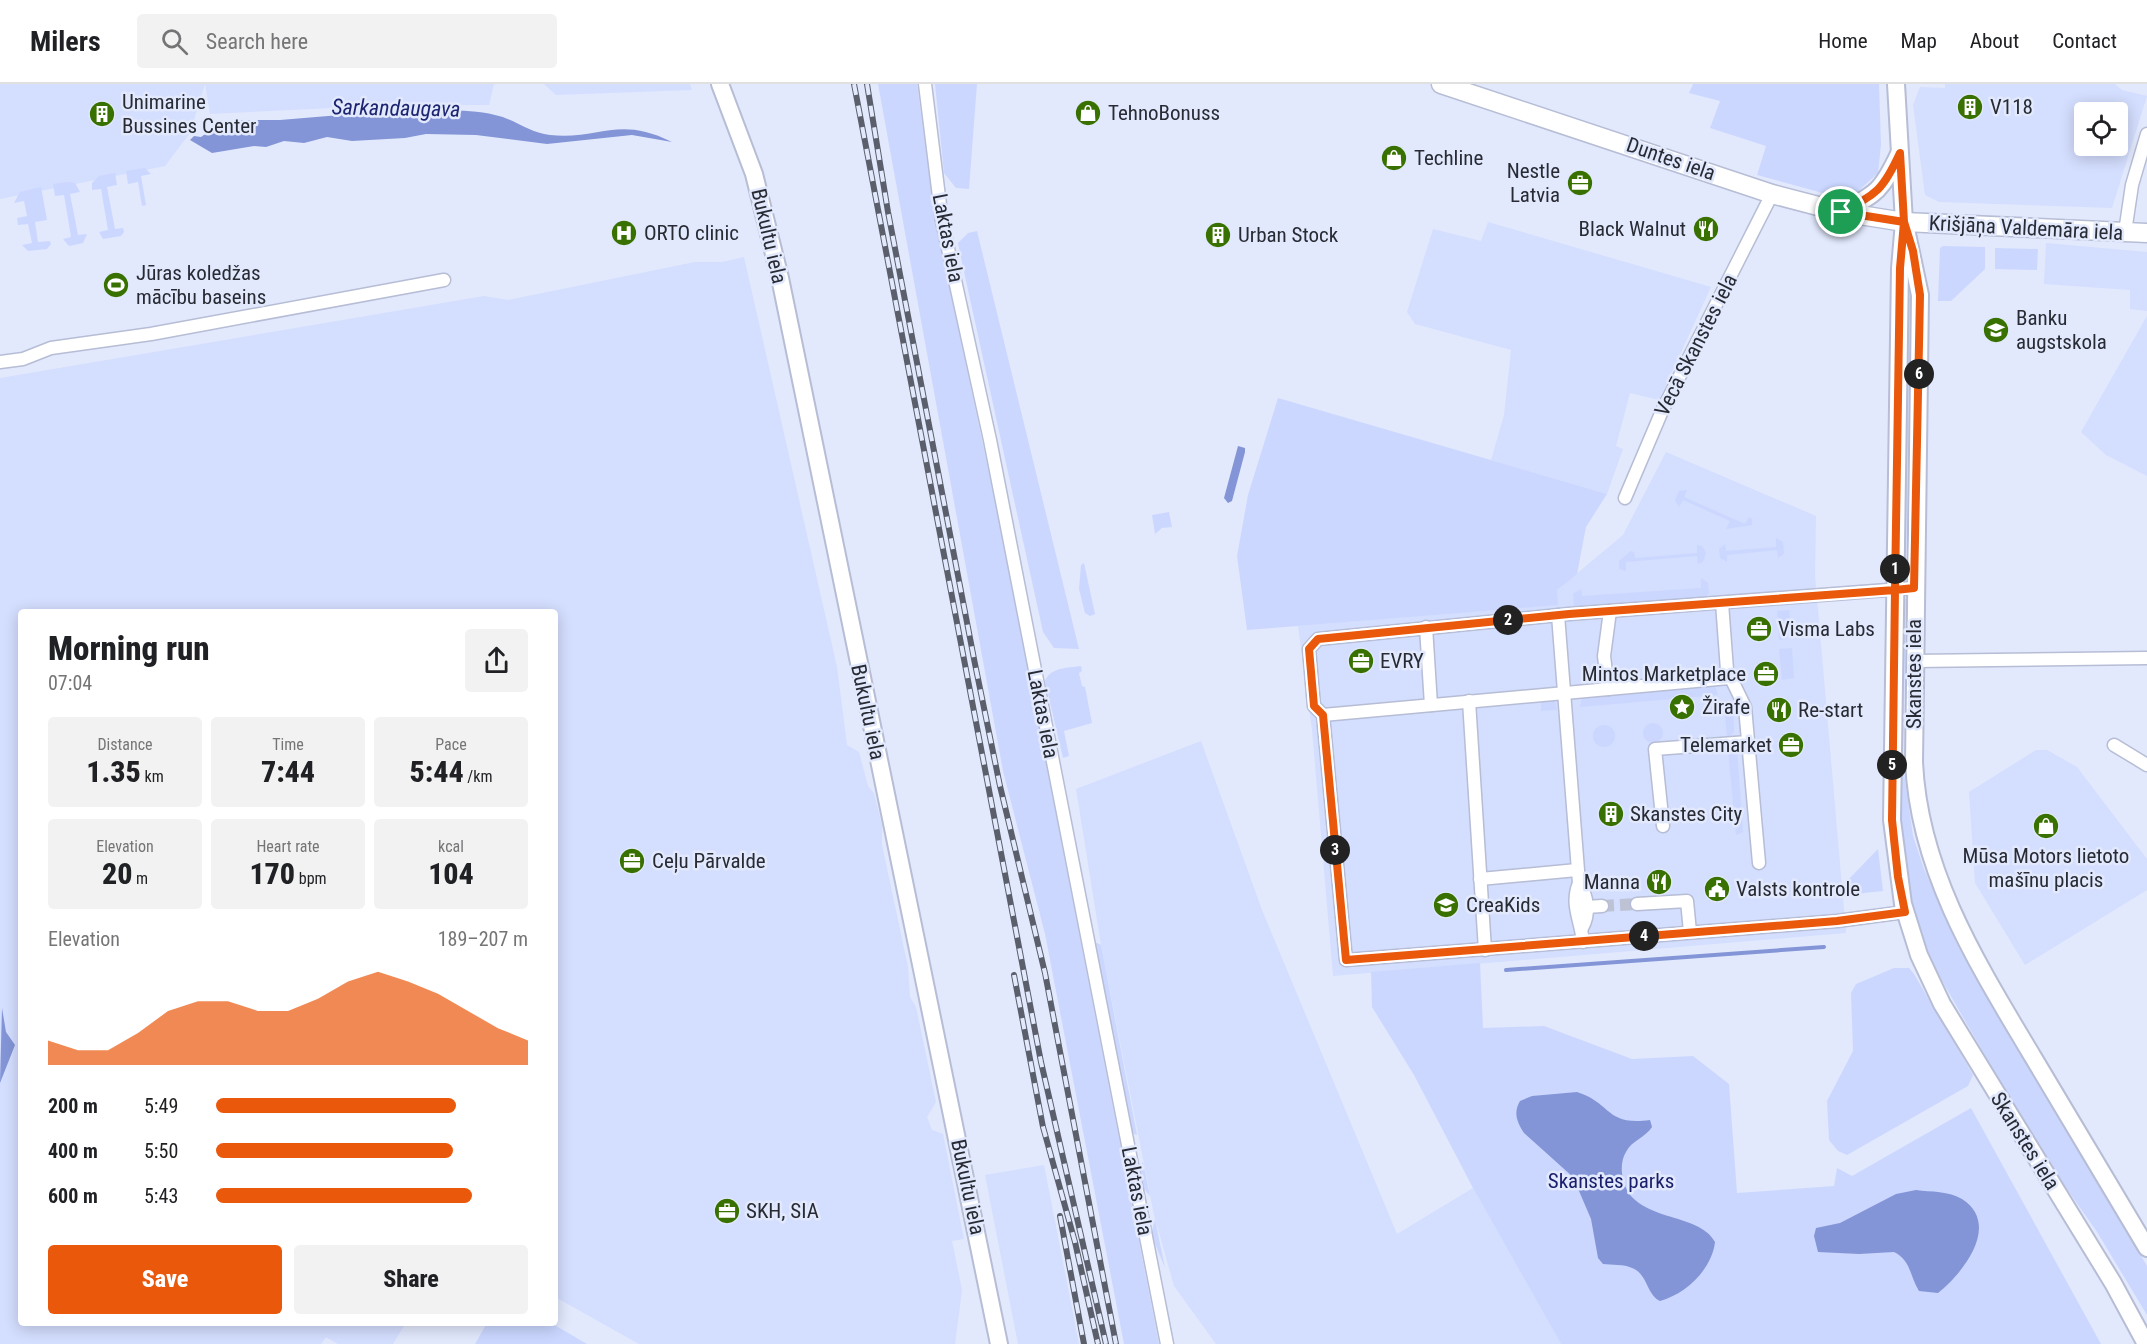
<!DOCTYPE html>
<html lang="en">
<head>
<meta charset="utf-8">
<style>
  :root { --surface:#fff; --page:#f2f2f2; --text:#202124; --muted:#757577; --line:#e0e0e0; --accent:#ea580c }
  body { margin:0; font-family:"Roboto Condensed",sans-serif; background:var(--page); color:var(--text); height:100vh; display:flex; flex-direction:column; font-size:22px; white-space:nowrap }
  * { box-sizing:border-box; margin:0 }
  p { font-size:20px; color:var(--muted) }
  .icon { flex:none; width:33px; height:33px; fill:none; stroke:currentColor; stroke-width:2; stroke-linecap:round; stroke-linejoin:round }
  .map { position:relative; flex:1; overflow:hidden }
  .sheet { position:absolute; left:18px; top:525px; width:540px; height:717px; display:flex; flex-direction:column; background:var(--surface); border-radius:6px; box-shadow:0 3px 15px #0003 }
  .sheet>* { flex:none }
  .fabs { position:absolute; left:2074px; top:18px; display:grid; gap:12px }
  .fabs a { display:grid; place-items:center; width:54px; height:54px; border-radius:6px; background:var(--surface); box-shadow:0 3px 15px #0003; font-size:30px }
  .pin { position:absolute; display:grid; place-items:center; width:51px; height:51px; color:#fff; margin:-26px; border:3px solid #fff; border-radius:50%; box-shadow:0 2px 6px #0007 }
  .km { position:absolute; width:30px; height:30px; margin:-15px; border-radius:50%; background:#222; color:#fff; font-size:16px; line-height:30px; text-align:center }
  .round { display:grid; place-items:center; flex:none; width:63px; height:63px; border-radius:6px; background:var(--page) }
  .head { display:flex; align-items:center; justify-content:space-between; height:102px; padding:0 30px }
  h1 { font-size:33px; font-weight:800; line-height:45px }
  .metrics { display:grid; grid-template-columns:repeat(3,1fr); gap:9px; height:102px; padding:6px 30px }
  .metrics div { display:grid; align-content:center; border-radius:6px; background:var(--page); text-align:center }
  .metrics b { font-size:30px; font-weight:800 }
  .metrics small { font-size:16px; font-weight:400 }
  .metrics p { font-size:16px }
  .chart { height:168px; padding:12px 30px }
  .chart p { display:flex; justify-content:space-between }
  .chart svg { width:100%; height:108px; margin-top:6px; fill:var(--accent); opacity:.7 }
  .button { display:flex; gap:12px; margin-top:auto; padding:12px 30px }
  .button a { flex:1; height:69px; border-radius:6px; background:var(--accent); color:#fff; font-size:24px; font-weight:800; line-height:69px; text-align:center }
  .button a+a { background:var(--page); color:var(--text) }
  ul { padding:0 30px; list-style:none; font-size:20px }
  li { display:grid; grid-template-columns:96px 72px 1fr; align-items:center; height:45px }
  li i { height:15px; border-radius:8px; background:var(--accent) }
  header { display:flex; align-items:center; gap:36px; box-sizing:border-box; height:84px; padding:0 30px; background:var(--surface); border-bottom:2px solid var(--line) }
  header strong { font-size:28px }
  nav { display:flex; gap:33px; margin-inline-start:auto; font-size:21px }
  .search { width:420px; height:54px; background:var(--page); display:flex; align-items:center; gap:15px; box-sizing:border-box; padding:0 21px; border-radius:6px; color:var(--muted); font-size:22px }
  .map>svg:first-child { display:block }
  .built { fill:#d4defe; fill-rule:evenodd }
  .green { fill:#cbd7ff }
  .water { fill:#8395d6 }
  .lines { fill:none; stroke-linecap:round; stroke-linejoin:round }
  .stream { stroke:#8395d6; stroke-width:4 }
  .street-tunnel { stroke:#bdc3d5; stroke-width:12; stroke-dasharray:12 6; stroke-linecap:butt }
  .street-casing { stroke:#b6bdd5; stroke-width:15 }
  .secondary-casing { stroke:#b6bdd5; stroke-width:20 }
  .primary-casing { stroke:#b6bdd5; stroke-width:21 }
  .street { stroke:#fff; stroke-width:12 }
  .secondary { stroke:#fff; stroke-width:16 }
  .primary { stroke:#fff; stroke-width:18 }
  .rail-casing { stroke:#5a5f6b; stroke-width:6 }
  .rail { stroke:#e2e9fd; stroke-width:4; stroke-dasharray:11; stroke-linecap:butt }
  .route-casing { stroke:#fff; stroke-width:12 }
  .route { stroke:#ea580c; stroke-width:8 }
  .labels { text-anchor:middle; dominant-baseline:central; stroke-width:5; stroke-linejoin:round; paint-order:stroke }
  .poi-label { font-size:21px; fill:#282b34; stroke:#e2e9fd; text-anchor:start }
  .street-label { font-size:21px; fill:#282b34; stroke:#e2e9fd }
  .park-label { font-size:21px; fill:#181e69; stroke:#e2e9fd }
  .water-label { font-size:22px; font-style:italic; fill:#1d2571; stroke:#e2e9fd }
</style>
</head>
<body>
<header>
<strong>Milers</strong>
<div class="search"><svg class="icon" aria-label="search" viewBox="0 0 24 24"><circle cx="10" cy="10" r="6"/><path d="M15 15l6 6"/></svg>Search here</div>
<nav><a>Home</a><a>Map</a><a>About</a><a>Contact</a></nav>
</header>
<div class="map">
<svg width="2147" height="1260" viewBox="0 0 2147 1260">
  <rect width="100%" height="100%" fill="#e2e9fd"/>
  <g class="built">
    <path d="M0 0H494L489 21H395L210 30 205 0 190 49 165 82 0 115Z"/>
    <path d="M544 0H690L692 6 556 11Z"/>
    <path d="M1945 0H2115L2122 6 2147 12 2112 124 1939 118 1925 111 1913 21 1920 3 1945 4ZM2085 28H2118V62H2085Z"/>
    <path d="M1488 138 1711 203 1659 316 1630 309 1616 362 1623 365 1607 410 1491 376 1504 331 1511 266 1415 240 1407 228 1433 145 1481 157Z"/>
    <path d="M2046 159 2147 168V227L2130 225V206L2044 200Z"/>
    <path d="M744 173 837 583 847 661 859 668 868 702 874 709 882 742V761L908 883 910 913 916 923 936 1018 927 1033 932 1046 943 1050 964 1155 952 1157 962 1206 955 1260H639L555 1213V528H21V1239H406L393 1260H338L326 1253 321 1260H0V294L484 212 508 216 695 178H722Z"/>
    <path d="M2147 232V392L2106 371 2081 348Z"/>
    <path d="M1666 368 1816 432 1815 491 1846 849 1333 892 1312 646 1298 542 1414 532 1557 506 1623 451Z"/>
    <path d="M1201 657 1262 826 1397 1150 1473 1104 1561 1260H1216L1174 1202 1154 1131 1101 861 1076 705Z"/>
    <path d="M2036 666H2047L2077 683 2147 775V806L2025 881 1975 799 1969 708Z"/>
    <path d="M1044 1081 1079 1260H1018L985 1091Z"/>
  </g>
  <g class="green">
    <path d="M878 0H917L935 135 996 422 1159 1260H1124L1045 850 1003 687Z"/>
    <path d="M935 0H977L969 105 956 104 944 89Z"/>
    <path d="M1693 0H1879L1881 61 1878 89 1856 109 1841 114 1757 91 1766 62 1710 44 1720 17 1689 9Z"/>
    <path d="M145 84 151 90 141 92 146 121 142 122 138 98 128 100 126 87Z"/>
    <path d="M115 89 117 101 107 103 115 145 123 144 124 148 121 152 103 155 99 148 108 146 101 105 92 106V99L99 92Z"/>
    <path d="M67 98 75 99 80 108 70 110 78 151 87 150 83 159 69 162 63 155 71 153 64 111 55 112 53 100Z"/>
    <path d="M41 103 47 136 35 138 38 158 50 157 51 160 47 165 28 167 22 161 32 159 28 140 18 141 17 134 27 132 24 117 14 119 20 108Z"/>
    <path d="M977 147 1079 565 1054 564 1043 548 961 174 958 159 968 149Z"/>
    <path d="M1943 162 1985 163V185L1951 217H1938L1940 164Z"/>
    <path d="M1995 164 2038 165 2037 186 1995 185Z"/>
    <path d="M1906 214H1910L1906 478H1902Z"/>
    <path d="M1278 314 1607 410 1586 443 1577 490 1557 506 1558 521 1247 546 1237 472 1248 411Z"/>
    <path d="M1687 406 1684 413 1745 440 1749 433 1752 435V441L1726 445 1730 437 1683 416 1679 423 1675 416 1679 407Z"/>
    <path d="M1169 428 1172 443 1162 444 1155 450 1152 431Z"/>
    <path d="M1776 454 1783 458 1784 470 1778 474 1777 466 1727 471V478L1720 474 1719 465 1725 460 1726 467 1776 463Z"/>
    <path d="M1697 461 1702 462 1706 469 1703 478 1698 480 1697 472 1626 478V487L1619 485V477L1631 467 1634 468 1635 474 1697 469Z"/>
    <path d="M1084 479 1095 530 1090 532 1085 529 1079 505 1081 481Z"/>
    <path d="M1701 494 1708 499 1709 509 1704 515 1574 525 1573 510 1581 505 1582 512 1701 504Z"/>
    <path d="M1901 515H1906L1903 681 1913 752 1924 785 1958 862 2147 1182V1231L2097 1148 2039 1065 1941 895 1924 860 1910 813 1900 741Z"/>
    <path d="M1789 526 1791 545 1787 546V555L1779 556 1777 527Z"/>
    <path d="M1792 564 1794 594 1782 596 1779 565Z"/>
    <path d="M1081 582 1082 587 1079 589 1082 602 1085 603 1092 639 1064 647 1069 672 1063 674 1045 597C1051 583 1067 584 1081 582Z"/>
    <path d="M1709 601 1715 602 1718 611 1580 623 1582 613Z"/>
    <path d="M1541 614 1555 615 1557 626 1541 627Z"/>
    <path d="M1733 618 1734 648 1727 655 1724 619Z"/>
    <circle cx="1653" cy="649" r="10"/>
    <circle cx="1604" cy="652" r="11"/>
    <path d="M1728 666 1737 667 1743 748 1736 751Z"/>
    <path d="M1878 765 1883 807 1855 810 1846 807V798Z"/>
    <path d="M1095 858 1101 861 1137 1051 1132 1049Z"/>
    <path d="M1480 879 1483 944 1544 942 1632 975 1693 972 1729 1000 1737 1109 1834 1102 1837 1084 1852 1092 1971 1024 2101 1260H1561L1473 1104 1414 991 1372 923 1371 888Z"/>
    <path d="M1894 884H1909L1914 890 1973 991 1968 1002 1847 1071 1838 1067 1829 1056 1827 1017 1853 967 1851 909 1856 900Z"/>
    <path d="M1143 1078 1150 1112 1144 1105 1138 1084Z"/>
    <path d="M1155 1135 1165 1184 1151 1150Z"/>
    <path d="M487 1239H551L587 1260H475Z"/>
  </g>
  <g class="water">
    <path d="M388 27C423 28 460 23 495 31 515 35 529 49 550 51 600 56 618 31 672 58L632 51 547 60 476 51 426 50 405 54 352 57 327 53 304 59 284 57 266 63 254 62 212 69 190 56 194 52 201 53 221 39 241 36H280Z"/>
    <path d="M1238 362 1245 364V368L1232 417 1228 419 1224 414Z"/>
    <path d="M2 924 6 948 15 961 0 999Z"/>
    <path d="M1577 1008C1612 1019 1605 1042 1650 1036L1652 1043C1646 1053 1631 1057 1626 1068 1621 1076 1621 1087 1623 1095 1632 1139 1699 1127 1715 1158 1712 1185 1686 1210 1660 1217 1646 1210 1648 1190 1632 1184 1624 1180 1612 1181 1603 1180L1598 1174 1591 1135 1573 1093 1524 1049C1517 1038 1513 1029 1520 1017L1532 1012Z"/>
    <path d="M1916 1106C1931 1108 1949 1107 1962 1115 2002 1141 1962 1190 1938 1209L1919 1207C1910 1193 1911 1176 1894 1168L1859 1170 1818 1168 1814 1152 1816 1144 1840 1139 1896 1110Z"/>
  </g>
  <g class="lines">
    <path class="stream" d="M1506 886 1824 863"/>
    <path class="street-tunnel" d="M1602 822 1637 820"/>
    <g class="street-casing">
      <g id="street">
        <path d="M925 0 942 137 990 356 1167 1260"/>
        <path d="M2125 148 2132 101 2147 50"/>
        <path d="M0 278 23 275 51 264 151 250 444 196"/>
        <path d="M1625 414 1662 327 1772 110"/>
        <path d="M1722 519 1727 586 1745 623 1759 779"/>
        <path d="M1558 531 1579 799C1570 821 1581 836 1583 858"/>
        <path d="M1426 543 1431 621"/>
        <path d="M1915 577 2147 574"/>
        <path d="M1608 605 1604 572 1610 527"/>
        <path d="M1469 617 1485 866"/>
        <path d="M1323 631 1729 594"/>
        <path d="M2114 661 2147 681"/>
        <path d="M1663 742 1655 665 1748 658"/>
        <path d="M1480 795 1577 786"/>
        <path d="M1579 799C1588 813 1590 830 1582 844"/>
        <path d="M1637 820 1687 817 1690 848"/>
        <path d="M1586 823 1602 822"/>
        <path d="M1905 828 1837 837 1346 876 1323 631 1314 622 1309 565 1318 555 1569 530 1914 504"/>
      </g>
    </g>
    <g class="secondary-casing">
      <g id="secondary">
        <path d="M720 0 754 90 780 194 999 1260"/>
        <path d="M1896 0 1904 138 1900 184 1892 736 1903 820 1919 871 1942 920 2113 1199 2146 1260"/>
        <path d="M1841 128C1877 110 1882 106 1899 70"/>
        <path d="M1906 145 1920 211 1914 678C1919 788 1978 881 2033 973 2071 1037 2109 1100 2147 1164"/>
      </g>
    </g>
    <g class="primary-casing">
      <path id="primary" d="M1441 0 1772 110 1841 128 1904 138 2147 149"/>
    </g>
    <use href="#street" class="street"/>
    <use href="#secondary" class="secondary"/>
    <use href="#primary" class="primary"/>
    <g class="rail-casing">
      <g id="rail">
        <path d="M854 0 1041 978 1106 1260"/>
        <path d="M867 0 888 128 975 580 1000 702 1045 889 1116 1260"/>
        <path d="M1014 891 1043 1043 1075 1158 1098 1260"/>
        <path d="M1060 1132 1084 1260"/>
      </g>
    </g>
    <use href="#rail" class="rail"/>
  </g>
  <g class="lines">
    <g class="route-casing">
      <path id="route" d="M1841 128 1904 138 1900 184 1895 506 1569 530 1318 555 1309 565 1314 622 1323 631 1346 876 1837 837 1905 828 1898 793 1892 736 1895 506 1914 504 1920 211 1913 167 1904 138 1900 69C1883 106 1877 110 1841 128"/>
    </g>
    <use href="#route" class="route"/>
  </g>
  <defs>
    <g id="building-disc" transform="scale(1.35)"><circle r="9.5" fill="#397100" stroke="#e2e9fd"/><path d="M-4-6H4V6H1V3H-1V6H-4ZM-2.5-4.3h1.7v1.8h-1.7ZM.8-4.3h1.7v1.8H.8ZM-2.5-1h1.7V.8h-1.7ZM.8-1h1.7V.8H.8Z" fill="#fff"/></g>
    <g id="shop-disc" transform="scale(1.35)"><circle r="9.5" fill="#397100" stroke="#e2e9fd"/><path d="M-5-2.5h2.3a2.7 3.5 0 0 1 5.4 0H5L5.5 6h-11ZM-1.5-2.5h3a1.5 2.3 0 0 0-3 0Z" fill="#fff"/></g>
    <g id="office-disc" transform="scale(1.35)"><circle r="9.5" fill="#397100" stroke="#e2e9fd"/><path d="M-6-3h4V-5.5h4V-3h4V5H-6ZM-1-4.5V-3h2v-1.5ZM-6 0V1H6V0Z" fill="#fff"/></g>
    <g id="restaurant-disc" transform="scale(1.35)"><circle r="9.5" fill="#397100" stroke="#e2e9fd"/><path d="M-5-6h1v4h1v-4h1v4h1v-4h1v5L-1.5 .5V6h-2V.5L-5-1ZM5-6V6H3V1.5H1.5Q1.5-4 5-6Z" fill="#fff"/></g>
    <g id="hospital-disc" transform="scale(1.35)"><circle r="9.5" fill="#397100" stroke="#e2e9fd"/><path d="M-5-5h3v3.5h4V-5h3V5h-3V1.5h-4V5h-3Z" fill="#fff"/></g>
    <g id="stadium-disc" transform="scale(1.35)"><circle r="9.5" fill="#397100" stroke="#e2e9fd"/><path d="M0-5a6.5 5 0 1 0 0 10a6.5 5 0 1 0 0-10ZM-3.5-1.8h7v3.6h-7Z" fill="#fff"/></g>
    <g id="university-disc" transform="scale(1.35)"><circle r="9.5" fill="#397100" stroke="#e2e9fd"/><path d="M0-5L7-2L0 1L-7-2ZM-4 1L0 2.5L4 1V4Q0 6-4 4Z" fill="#fff"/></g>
    <g id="sight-disc" transform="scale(1.35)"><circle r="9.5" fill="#397100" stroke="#e2e9fd"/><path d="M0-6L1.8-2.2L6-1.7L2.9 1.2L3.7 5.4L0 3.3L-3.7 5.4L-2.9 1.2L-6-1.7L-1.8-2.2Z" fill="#fff"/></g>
    <g id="civic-disc" transform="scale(1.35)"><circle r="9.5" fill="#397100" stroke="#e2e9fd"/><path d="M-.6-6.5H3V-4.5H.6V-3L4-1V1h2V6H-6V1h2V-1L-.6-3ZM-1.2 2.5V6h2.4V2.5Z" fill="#fff"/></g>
    <g id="school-disc" transform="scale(1.35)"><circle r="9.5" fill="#397100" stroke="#e2e9fd"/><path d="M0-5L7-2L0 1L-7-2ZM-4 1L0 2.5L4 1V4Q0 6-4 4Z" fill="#fff"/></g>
  </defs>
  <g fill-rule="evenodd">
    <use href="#building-disc" x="1970" y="23"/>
    <use href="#shop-disc" x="1088" y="29"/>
    <use href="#building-disc" x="102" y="30"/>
    <use href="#shop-disc" x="1394" y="74"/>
    <use href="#office-disc" x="1580" y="99"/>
    <use href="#restaurant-disc" x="1706" y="145"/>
    <use href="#hospital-disc" x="624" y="149"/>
    <use href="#building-disc" x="1218" y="151"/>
    <use href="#stadium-disc" x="116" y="201"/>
    <use href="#university-disc" x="1996" y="246"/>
    <use href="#office-disc" x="1759" y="545"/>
    <use href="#office-disc" x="1361" y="577"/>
    <use href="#office-disc" x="1766" y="590"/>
    <use href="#sight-disc" x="1682" y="623"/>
    <use href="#restaurant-disc" x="1779" y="626"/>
    <use href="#office-disc" x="1791" y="661"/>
    <use href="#building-disc" x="1611" y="730"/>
    <use href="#shop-disc" x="2046" y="742"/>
    <use href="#office-disc" x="632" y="777"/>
    <use href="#restaurant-disc" x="1659" y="798"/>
    <use href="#civic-disc" x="1717" y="805"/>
    <use href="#school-disc" x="1446" y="821"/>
    <use href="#office-disc" x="727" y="1127"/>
  </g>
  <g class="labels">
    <g class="poi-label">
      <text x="122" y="18">Unimarine<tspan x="122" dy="24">Bussines Center</tspan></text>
      <text x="1990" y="23">V118</text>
      <text x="1108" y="29">TehnoBonuss</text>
      <text x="1414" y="74">Techline</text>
      <text x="1560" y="87" text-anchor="end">Nestle<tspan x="1560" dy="24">Latvia</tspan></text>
      <text x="1686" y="145" text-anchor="end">Black Walnut</text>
      <text x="644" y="149">ORTO clinic</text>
      <text x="1238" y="151">Urban Stock</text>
      <text x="136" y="189">Jūras koledžas<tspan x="136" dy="24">mācību baseins</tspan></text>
      <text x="2016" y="234">Banku<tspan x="2016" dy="24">augstskola</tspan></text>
      <text x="1778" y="545">Visma Labs</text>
      <text x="1380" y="577">EVRY</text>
      <text x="1746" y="590" text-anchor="end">Mintos Marketplace</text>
      <text x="1702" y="623">Žirafe</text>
      <text x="1798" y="626">Re-start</text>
      <text x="1772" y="661" text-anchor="end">Telemarket</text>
      <text x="1630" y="730">Skanstes City</text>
      <text x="2046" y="772" text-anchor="middle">Mūsa Motors lietoto<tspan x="2046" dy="24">mašīnu placis</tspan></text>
      <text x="652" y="777">Ceļu Pārvalde</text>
      <text x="1640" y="798" text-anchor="end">Manna</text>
      <text x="1736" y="805">Valsts kontrole</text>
      <text x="1466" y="821">CreaKids</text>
      <text x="746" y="1127">SKH, SIA</text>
    </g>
    <g class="street-label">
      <text transform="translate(1671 75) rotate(19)">Duntes iela</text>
      <text transform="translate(2026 144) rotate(3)">Krišjāņa Valdemāra iela</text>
      <text transform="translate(769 152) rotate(77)">Bukultu iela</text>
      <text transform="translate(948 154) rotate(79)">Laktas iela</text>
      <text transform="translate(1696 261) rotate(-63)">Vecā Skanstes iela</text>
      <text transform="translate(1914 590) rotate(-90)">Skanstes iela</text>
      <text transform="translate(868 628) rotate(78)">Bukultu iela</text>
      <text transform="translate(1043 630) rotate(79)">Laktas iela</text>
      <text transform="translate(2025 1057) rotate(58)">Skanstes iela</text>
      <text transform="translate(968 1103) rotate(78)">Bukultu iela</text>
      <text transform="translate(1137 1107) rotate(79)">Laktas iela</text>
    </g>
    <g class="park-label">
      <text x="1611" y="1097">Skanstes parks</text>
    </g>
    <g class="water-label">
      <text transform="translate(396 24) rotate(1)">Sarkandaugava</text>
    </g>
  </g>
</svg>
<div class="fabs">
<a><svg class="icon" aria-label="locate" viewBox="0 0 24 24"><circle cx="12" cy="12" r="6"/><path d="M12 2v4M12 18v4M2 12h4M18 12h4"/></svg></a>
</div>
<div class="pin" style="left:1841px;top:128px;background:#1e9e55"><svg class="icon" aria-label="arrive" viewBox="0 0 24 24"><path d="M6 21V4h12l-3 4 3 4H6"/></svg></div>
<b class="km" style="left:1895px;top:485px">1</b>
<b class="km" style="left:1508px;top:536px">2</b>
<b class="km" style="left:1335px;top:766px">3</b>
<b class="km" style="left:1644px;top:852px">4</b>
<b class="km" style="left:1892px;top:681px">5</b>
<b class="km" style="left:1919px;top:290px">6</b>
<section class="sheet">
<div class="head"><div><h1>Morning run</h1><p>07:04</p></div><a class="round"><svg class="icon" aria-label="share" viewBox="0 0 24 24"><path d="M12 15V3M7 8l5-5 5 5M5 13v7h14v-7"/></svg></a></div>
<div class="metrics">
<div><p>Distance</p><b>1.35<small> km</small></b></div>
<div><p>Time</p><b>7:44</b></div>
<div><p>Pace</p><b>5:44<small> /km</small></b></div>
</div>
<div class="metrics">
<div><p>Elevation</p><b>20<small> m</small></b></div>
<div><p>Heart rate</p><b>170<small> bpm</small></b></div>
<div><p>kcal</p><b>104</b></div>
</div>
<div class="chart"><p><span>Elevation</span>189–207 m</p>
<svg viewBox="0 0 160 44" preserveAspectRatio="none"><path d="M0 44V34L10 38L20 38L30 31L40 22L50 18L60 18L70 22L80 22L90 17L100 10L110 6L120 10L130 15L140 22L150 29L160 34V44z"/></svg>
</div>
<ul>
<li><b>200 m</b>5:49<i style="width:77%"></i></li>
<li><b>400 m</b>5:50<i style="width:76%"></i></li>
<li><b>600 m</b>5:43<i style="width:82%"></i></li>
</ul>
<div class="button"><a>Save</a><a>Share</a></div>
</section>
</div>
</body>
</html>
